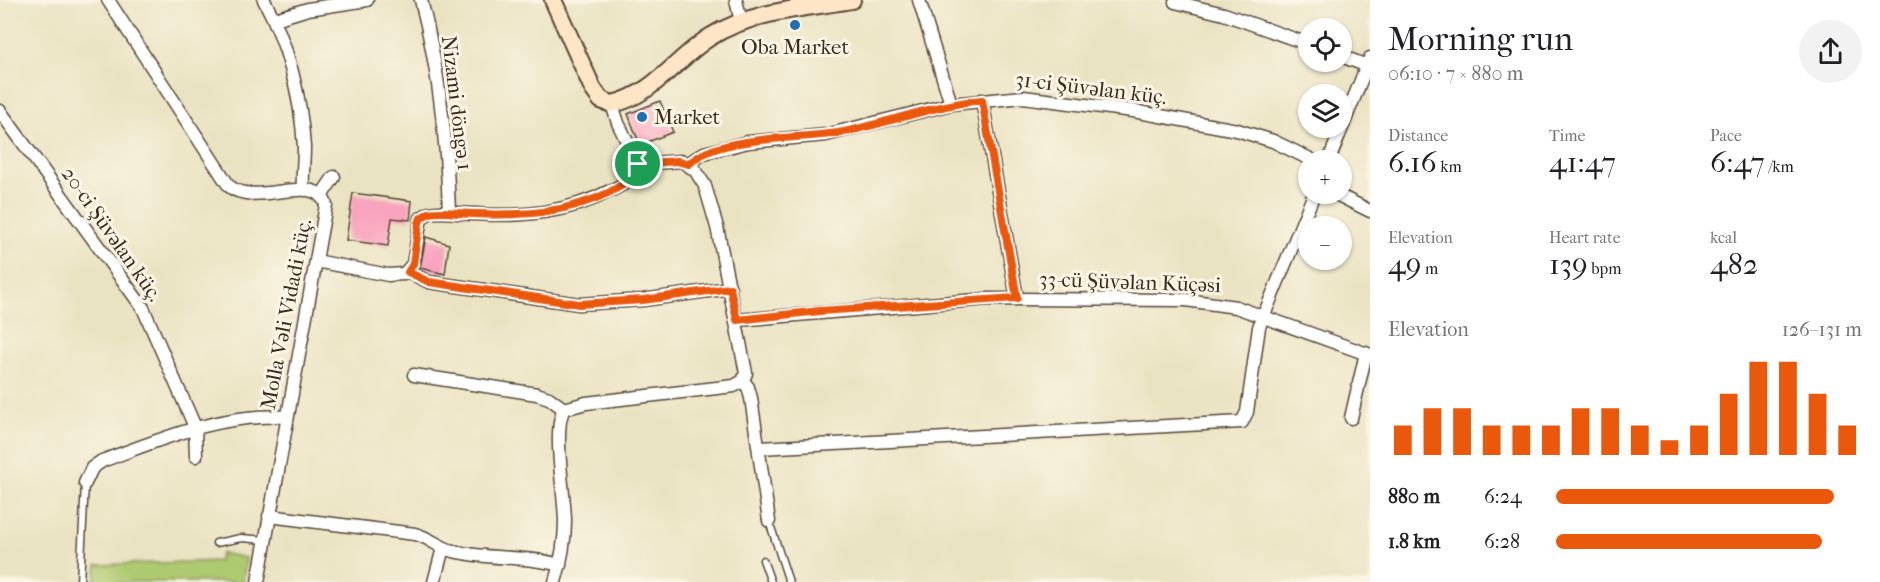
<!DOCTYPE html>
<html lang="en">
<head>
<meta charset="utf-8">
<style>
  :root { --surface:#fff; --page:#f2f2f2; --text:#202124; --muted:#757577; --accent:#ea580c }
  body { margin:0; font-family:"IM FELL French Canon",serif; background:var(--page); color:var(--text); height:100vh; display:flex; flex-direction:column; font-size:22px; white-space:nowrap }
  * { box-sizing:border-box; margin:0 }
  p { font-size:20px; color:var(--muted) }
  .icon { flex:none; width:33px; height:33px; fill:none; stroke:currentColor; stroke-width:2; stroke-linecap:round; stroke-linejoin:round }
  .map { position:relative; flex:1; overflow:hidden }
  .side { display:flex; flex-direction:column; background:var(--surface); width:510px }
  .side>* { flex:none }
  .tools { position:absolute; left:1298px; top:18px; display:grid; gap:12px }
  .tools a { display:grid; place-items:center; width:54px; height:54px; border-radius:50%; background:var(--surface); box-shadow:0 2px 4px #0004; font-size:30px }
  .pin { position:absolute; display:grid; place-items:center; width:51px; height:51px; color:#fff; margin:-26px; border:3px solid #fff; border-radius:50%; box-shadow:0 2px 6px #0007 }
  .round { display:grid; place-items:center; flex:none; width:63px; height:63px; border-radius:32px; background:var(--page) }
  .summary { display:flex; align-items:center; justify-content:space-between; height:102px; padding:0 18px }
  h1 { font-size:33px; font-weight:600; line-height:45px }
  .metrics { display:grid; grid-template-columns:repeat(3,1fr); gap:9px; height:102px; padding:6px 18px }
  .metrics div { display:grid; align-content:center }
  .metrics b { font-size:30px; font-weight:600 }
  .metrics small { font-size:16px; font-weight:400 }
  .metrics p { font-size:16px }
  .chart { height:168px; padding:12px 18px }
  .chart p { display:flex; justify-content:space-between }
  .chart svg { width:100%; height:108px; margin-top:6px; stroke:var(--accent); stroke-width:6 }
  ul { padding:0 18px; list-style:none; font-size:20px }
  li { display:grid; grid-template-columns:96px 72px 1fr; align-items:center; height:45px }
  li i { height:15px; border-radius:8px; background:var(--accent) }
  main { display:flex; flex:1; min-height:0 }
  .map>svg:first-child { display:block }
  .green { fill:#aeca70; stroke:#747a47; stroke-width:1.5 }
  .building { fill:#f9a4bf }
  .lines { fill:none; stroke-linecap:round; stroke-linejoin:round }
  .lane-casing { stroke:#554637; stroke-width:9 }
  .street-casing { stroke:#554637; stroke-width:15 }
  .secondary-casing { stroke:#554637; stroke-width:20 }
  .lane { stroke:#fff; stroke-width:6 }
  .street { stroke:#fff; stroke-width:12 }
  .secondary { stroke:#fee5c5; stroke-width:16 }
  .route-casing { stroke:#fff; stroke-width:12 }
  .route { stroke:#ea580c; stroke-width:8 }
  .poi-dot { fill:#1f6fb2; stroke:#fcf5e5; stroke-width:2 }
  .labels { text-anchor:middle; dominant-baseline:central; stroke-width:6; stroke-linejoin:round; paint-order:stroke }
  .poi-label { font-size:21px; fill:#3b2a1e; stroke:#fcf5e5 }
  .street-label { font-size:21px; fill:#3b2a1e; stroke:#fcf5e5 }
</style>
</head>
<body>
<main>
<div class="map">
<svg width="1370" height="582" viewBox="0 0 1370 582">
  <rect width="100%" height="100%" fill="#fcf5e5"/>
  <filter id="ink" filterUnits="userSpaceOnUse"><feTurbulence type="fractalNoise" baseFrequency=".0167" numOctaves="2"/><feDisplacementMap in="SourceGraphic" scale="12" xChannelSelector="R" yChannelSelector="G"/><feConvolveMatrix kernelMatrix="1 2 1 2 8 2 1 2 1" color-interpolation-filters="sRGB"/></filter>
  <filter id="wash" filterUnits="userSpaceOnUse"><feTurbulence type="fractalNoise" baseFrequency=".008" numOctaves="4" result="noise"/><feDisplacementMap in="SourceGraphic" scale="24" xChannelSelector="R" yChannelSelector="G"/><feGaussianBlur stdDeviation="1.35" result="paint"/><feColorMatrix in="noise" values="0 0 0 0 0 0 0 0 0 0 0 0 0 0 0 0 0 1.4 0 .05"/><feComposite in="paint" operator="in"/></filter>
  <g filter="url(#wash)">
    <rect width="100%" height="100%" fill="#eae3c2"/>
    <path class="green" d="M221 553 246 558 243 582H95L97 565 219 561Z"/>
    <g id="blocks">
      <g class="building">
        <path d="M660 101 673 132 640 145 628 114Z"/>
        <path d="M353 193 412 201 410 220 392 218 388 246 346 240Z"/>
        <path d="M426 237 449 244 445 274 420 268Z"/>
      </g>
    </g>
  </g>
  <g filter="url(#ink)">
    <use href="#blocks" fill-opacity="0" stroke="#554637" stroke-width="1.5"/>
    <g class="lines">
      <g class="lane-casing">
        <g id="lane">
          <path d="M769 521 789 582"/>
          <path d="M216 543 241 538 265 540"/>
          <path d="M763 560 771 582"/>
          <path d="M80 582 85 483"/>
        </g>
      </g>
      <g class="street-casing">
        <g id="street">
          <path d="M108 0 229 186C256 209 316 170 326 205L258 582"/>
          <path d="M264 0C288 44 301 97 304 147 304 161 302 175 303 189"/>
          <path d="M421 0C439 70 447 140 449 212"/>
          <path d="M736 0 741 22"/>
          <path d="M919 0 951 104"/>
          <path d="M1175 2 1224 14 1308 44"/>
          <path d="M275 19 308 9 367 0"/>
          <path d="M1341 56 1370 67"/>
          <path d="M982 100 1017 298"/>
          <path d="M0 111 143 308 195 427 196 456"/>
          <path d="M1329 160 1370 58"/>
          <path d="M689 163 704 153 748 142 826 135 951 104 1023 97 1133 111 1237 130 1273 141 1312 160"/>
          <path d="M1336 194 1370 211"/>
          <path d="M321 196 334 177"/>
          <path d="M316 261 388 275 404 274 413 264 421 218 429 213C444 210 460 214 475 214 522 217 568 213 610 191 623 185 635 180 638 164L618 123 612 104"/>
          <path d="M408 272 429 282 579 304 643 300 730 288"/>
          <path d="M737 320 988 299 1186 300 1236 307 1370 355"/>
          <path d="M414 375 537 394 549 398 564 409"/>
          <path d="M743 381 748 387 751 398 769 521"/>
          <path d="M1351 418 1366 353"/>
          <path d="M760 448 1242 422 1247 412 1259 327 1314 194"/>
          <path d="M85 483 92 468 102 461C162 439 221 413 287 417"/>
          <path d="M269 516 415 534C429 537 439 548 453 551 488 560 525 555 560 565"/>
          <path d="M434 582 443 548"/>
          <path d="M555 582C561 562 565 543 565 522 565 495 552 429 564 409L586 403 734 386 743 381 746 373 717 227 705 186 695 170 682 161 638 164"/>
        </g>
      </g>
      <g class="secondary-casing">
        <path id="secondary" d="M553 0 593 89 601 100 612 104C652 96 677 58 710 37 751 11 805 8 852 0"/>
      </g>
      <use href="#lane" class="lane"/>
      <use href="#street" class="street"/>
      <use href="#secondary" class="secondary"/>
    </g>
  </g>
  <g class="lines" filter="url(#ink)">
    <g class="route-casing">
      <path id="route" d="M982 100 1017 298 820 311 737 320 730 288 643 300 579 304 429 282 408 272 413 264 419 223 421 218 429 213C444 210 460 214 475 214 522 216 568 213 610 192 623 185 635 179 638 164L677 161 689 164C718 134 804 140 844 132 890 122 935 105 982 100Z"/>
    </g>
    <use href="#route" class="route"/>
  </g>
  <g class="poi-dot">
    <circle cx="795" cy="25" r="6"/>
    <circle cx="642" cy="117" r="6"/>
  </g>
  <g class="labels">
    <g class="poi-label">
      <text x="795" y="47">Oba Market</text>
      <text x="654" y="117" text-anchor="start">Market</text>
    </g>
    <g class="street-label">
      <text transform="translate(1091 88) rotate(7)">31-ci Şüvəlan küç.</text>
      <text transform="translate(457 103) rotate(83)">Nizami döngə 1</text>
      <text transform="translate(112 234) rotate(55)">20-ci Şüvəlan küç.</text>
      <text transform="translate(1130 282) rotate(2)">33-cü Şüvəlan Küçəsi</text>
      <text transform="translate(286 314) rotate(-79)">Molla Vəli Vidadi küç.</text>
    </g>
  </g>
</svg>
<div class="tools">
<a><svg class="icon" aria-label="locate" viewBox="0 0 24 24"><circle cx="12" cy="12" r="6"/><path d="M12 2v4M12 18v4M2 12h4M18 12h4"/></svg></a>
<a><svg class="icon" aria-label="layers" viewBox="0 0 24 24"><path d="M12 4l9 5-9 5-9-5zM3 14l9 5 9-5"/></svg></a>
<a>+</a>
<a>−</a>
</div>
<div class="pin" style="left:638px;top:164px;background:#1e9e55"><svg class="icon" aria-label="arrive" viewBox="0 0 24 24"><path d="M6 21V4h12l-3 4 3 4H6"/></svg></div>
</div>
<section class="side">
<div class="summary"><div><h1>Morning run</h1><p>06:10 · 7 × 880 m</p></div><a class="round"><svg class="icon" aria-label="share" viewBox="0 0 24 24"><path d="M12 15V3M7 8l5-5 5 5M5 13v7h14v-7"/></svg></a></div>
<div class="metrics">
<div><p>Distance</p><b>6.16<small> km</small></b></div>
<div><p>Time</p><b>41:47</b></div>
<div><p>Pace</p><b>6:47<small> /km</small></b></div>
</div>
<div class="metrics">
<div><p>Elevation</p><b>49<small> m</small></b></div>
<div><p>Heart rate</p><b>139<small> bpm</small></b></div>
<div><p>kcal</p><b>482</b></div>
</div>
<div class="chart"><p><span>Elevation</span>126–131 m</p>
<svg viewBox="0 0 160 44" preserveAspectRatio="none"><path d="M5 44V32M15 44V25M25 44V25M35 44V32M45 44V32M55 44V32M65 44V25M75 44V25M85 44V32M95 44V38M105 44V32M115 44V19M125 44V6M135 44V6M145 44V19M155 44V32"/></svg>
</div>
<ul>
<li><b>880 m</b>6:24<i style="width:91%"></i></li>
<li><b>1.8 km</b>6:28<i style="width:87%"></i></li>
</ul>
</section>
</main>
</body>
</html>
